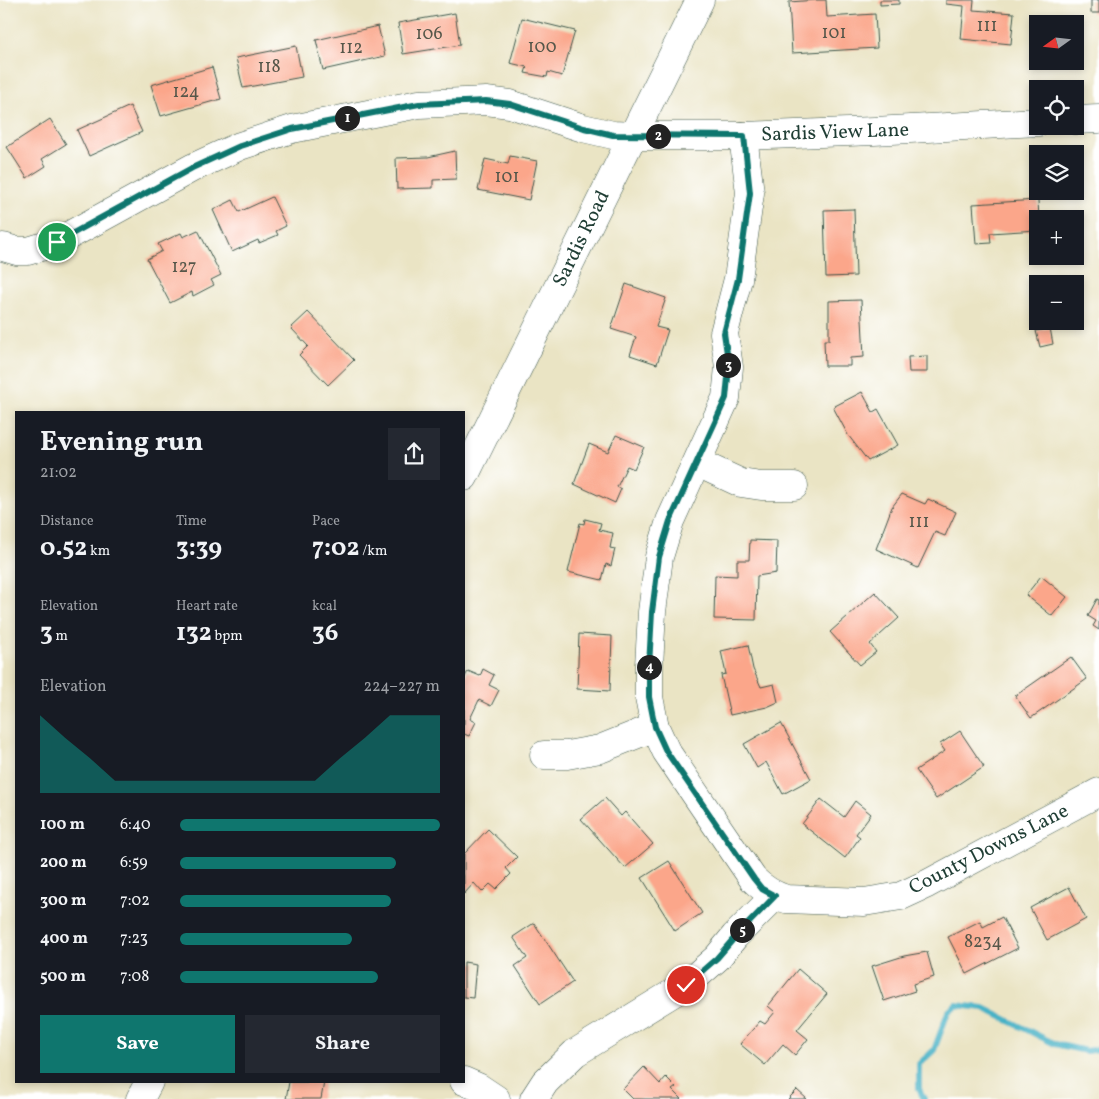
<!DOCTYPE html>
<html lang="en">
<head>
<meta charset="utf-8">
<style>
  :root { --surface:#171b24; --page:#242831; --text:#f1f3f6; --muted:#9ea1a6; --accent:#0f766e }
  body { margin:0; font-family:Vollkorn,serif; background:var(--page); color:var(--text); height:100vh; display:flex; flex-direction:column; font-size:19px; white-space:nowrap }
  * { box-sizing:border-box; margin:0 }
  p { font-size:16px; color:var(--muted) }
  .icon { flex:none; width:28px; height:28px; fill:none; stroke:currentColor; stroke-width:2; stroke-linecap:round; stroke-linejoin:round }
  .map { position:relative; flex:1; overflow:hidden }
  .details { position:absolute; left:15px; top:411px; width:450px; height:672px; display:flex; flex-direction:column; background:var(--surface); border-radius:0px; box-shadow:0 2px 8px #0003 }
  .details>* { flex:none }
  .needle { width:32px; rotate:255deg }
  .buttons { position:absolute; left:1029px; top:15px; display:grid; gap:10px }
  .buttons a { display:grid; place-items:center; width:55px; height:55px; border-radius:0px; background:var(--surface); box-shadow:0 2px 8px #0003; font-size:25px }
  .pin { position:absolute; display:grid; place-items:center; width:42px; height:42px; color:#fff; margin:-21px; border:2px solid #fff; border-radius:50%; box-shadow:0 1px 5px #0007 }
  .km { position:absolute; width:25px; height:25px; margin:-12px; border-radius:50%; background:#222; color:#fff; font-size:14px; line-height:25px; text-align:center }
  .round { display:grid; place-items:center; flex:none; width:52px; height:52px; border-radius:0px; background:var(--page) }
  .head { display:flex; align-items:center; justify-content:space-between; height:85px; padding:0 25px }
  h1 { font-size:28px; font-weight:700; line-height:38px }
  .figures { display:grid; grid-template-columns:repeat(3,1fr); gap:8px; height:85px; padding:5px 25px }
  .figures div { display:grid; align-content:center }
  .figures b { font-size:25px; font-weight:700 }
  .figures small { font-size:14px; font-weight:400 }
  .figures p { font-size:14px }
  .chart { height:140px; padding:10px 25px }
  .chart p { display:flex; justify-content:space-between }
  .chart svg { width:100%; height:90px; margin-top:5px; fill:var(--accent); opacity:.7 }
  .primary-button { display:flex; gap:10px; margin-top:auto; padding:10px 25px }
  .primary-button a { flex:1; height:58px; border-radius:0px; background:var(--accent); color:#fff; font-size:20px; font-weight:700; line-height:58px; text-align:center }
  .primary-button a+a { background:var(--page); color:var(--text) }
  ul { padding:0 25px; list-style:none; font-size:16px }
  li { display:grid; grid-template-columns:80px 60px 1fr; align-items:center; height:38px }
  li i { height:12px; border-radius:6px; background:var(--accent) }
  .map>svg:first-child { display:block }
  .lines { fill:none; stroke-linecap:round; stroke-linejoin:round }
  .stream { stroke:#48b2c6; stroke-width:6 }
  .building { fill:#fba68a }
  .minor-casing { stroke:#3d564a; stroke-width:29 }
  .major-casing { stroke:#3d564a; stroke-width:29 }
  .minor { stroke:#fff; stroke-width:28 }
  .major { stroke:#fff; stroke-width:28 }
  .route-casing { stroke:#fff; stroke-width:10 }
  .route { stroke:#0f766e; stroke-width:6 }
  .labels { text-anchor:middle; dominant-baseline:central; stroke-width:4.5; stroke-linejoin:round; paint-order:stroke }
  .number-label { font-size:18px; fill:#56574a }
  .street-label { font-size:20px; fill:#1f3d34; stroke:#fff }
</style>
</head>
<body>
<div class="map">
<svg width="1099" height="1099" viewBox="0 0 1099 1099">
  <rect width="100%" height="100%" fill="#fff"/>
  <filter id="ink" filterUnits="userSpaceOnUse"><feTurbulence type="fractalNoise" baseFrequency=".02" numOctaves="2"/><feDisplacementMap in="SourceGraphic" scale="10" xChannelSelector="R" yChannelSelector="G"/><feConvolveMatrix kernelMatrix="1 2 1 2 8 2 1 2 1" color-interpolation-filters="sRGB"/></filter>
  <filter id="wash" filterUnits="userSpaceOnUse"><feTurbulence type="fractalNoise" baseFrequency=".0096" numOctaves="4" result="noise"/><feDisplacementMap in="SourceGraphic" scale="20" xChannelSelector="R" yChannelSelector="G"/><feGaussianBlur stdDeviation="1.12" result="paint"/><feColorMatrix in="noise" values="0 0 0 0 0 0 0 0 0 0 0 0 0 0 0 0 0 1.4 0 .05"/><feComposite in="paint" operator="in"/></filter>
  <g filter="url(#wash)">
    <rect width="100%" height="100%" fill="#eae4c4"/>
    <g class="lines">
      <path class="stream" d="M924 1099 919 1089V1064L934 1050 948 1012 956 1005 984 1008 1055 1044 1086 1051 1099 1049"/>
    </g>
    <g id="blocks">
      <g class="building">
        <path d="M816 0H826L827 17 875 14 877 48 792 53 789 2Z"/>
        <path d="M880 0H899V4L880 5Z"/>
        <path d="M946 0H974L973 10 1014 13 1011 44 961 39 964 6 946 4Z"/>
        <rect x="1091" y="0" width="8" height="13"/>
        <path d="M455 13 460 45 403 54 398 23Z"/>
        <path d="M522 18 575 31 562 76 548 72 547 77 525 73 527 67 510 63Z"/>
        <path d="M378 26 385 56 323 70 316 40Z"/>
        <path d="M296 46 302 77 243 88 236 58Z"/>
        <path d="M212 67 221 99 161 116 151 85Z"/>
        <path d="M130 106 142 132 89 156 77 130Z"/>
        <path d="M50 119 66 144 42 159 46 166 27 178 7 147Z"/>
        <path d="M455 151 456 179 433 180V188L397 189 396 158 428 157Z"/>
        <path d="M510 156 537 161 529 200 478 190 485 159 508 164Z"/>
        <path d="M272 197 286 226 276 231 278 235 259 243 258 240 232 252 213 210 233 200 239 212Z"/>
        <path d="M1038 200 1039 219H1038V230L990 233 991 243 976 244 973 204Z"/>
        <path d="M854 209 856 276 826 277 824 210Z"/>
        <path d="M198 230 221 275 211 280 214 285 193 296 192 292 170 303 147 259 162 251 158 244 181 233 183 237Z"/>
        <path d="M626 284 666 298 656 327 668 330 657 364 630 355 636 337 611 329Z"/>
        <path d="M861 300 864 357 850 358V366H825L824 340H829V301Z"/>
        <path d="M308 312 354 360 328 385 299 355 308 346 291 328Z"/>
        <path d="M1050 328 1053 344 1040 347 1036 331Z"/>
        <path d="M927 356V372H909L908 357Z"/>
        <path d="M862 392 873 412 878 409 898 445 868 461 848 435 833 407Z"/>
        <path d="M616 435 644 447 634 469 627 466 617 487 621 489 615 503 574 484 589 444 608 452Z"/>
        <path d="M902 494 925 504 928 499 956 512 945 536 935 532 918 568 876 549 892 507Z"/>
        <path d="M585 519 601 523 599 530 613 533 610 548 615 549 611 566 606 564 602 580 568 572 580 523 584 524Z"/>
        <path d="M750 540 777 541 776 573 757 576 756 620 714 619 715 575 737 576V560H749Z"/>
        <path d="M1041 576 1067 597 1052 616 1026 595Z"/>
        <path d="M875 592 899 618 870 644 876 652 860 665 830 632Z"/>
        <path d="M1097 599 1099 600V630L1093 626 1096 621 1088 616Z"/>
        <path d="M579 634 612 636 610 691 577 689Z"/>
        <path d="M748 645 753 669 761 687 774 684 778 702 767 707 730 715 721 675 726 674 721 651Z"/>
        <path d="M1071 657 1087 679 1031 718 1015 696Z"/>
        <path d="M483 669 494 675 489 685 499 690 491 706 479 700 470 719 476 722 469 736 464 734V679L468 671 480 676Z"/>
        <path d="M781 723 811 779 783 794 766 762 757 768 744 744Z"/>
        <path d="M960 731 984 767 936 799 916 770 945 751 940 744Z"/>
        <path d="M605 798 621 816 625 812 653 844 625 868 581 819Z"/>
        <path d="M821 799 844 817 855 801 871 814 856 834 860 837 845 858 802 824Z"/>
        <path d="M488 829 517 857 506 868 511 874 496 889 490 884 482 892 474 883 464 894V854Z"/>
        <path d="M669 861 702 913 675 931 642 878Z"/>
        <path d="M1069 887 1086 919 1047 940 1030 908Z"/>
        <path d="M1002 917 1018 948 967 974 948 937 980 921 983 927Z"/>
        <path d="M534 923 573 982 540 1004 515 966 527 958 513 937Z"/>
        <path d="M927 952 934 977 913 984 915 991 884 1001 872 966 904 956Z"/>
        <path d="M464 962 476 964 473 998 464 997Z"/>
        <path d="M798 969 827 994 797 1030 808 1039 795 1055 783 1044 765 1065 740 1044 760 1021 765 1024 775 1012 768 1006Z"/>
        <path d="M644 1067 660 1084 666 1077 676 1087 672 1090 681 1099H633L623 1089Z"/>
        <path d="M289 1082H324L321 1099H286Z"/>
        <path d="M797 1090 807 1099H788Z"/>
      </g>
    </g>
  </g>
  <g filter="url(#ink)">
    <use href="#blocks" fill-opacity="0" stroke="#3d564a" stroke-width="1"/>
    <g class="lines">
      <g class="minor-casing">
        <g id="minor">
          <path d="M1075 120 1099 119"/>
          <path d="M743 136 750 193 738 279 724 333 729 367 726 398 670 521 659 557 652 612 649 666V697L655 727 666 751 753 879C763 889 773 895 786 899L864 902 901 896 927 884 1099 792"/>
          <path d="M3 247 17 251H28L57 242 192 168 240 146 292 129 419 104 486 101 510 104 583 128 613 135 633 136H743L874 131 1038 122"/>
          <path d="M698 463 741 483 761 486H794"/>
          <path d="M544 755H567L600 749 655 727"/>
          <path d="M464 1081 478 1087 496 1099"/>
          <path d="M534 1099 545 1082 575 1053 686 985 717 958 735 936 775 896"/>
        </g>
      </g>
      <g class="major-casing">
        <g id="major">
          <path d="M464 477 700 0"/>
          <path d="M140 1099 149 1082"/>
        </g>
      </g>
      <use href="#minor" class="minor"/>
      <use href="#major" class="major"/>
    </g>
  </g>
  <g class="lines" filter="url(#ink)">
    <g class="route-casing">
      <path id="route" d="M57 242 192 168 240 146 292 129 419 104 486 101 510 104 584 128 613 135 744 136 750 193 738 279 724 333 729 367 726 398 670 521 659 557 652 612 649 666V697L655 727 666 751 754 879 762 889 775 896 736 936 717 958 686 985"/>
    </g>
    <use href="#route" class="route"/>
  </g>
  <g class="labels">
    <g class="number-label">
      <text x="987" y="26">111</text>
      <text x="834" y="33">101</text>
      <text x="429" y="34">106</text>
      <text x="542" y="47">100</text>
      <text x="351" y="48">112</text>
      <text x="269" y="67">118</text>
      <text x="186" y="92">124</text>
      <text x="507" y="177">101</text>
      <text x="184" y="267">127</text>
      <text x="919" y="522">111</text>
      <text x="983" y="942">8234</text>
    </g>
    <g class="street-label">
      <text transform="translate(835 133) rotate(-2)">Sardis View Lane</text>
      <text transform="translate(582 239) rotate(-64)">Sardis Road</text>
      <text transform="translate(989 850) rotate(-27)">County Downs Lane</text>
    </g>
  </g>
</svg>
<div class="buttons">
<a><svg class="needle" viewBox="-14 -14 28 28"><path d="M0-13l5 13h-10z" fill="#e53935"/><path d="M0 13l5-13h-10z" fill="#9ea1a6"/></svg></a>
<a><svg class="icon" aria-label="locate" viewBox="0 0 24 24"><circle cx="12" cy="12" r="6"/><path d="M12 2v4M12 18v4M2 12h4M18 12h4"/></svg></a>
<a><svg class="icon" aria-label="layers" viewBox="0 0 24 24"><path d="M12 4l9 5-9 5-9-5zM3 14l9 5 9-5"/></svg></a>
<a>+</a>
<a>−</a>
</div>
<div class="pin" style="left:57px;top:242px;background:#1e9e55"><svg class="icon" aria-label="arrive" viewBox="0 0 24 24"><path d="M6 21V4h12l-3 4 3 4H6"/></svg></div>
<div class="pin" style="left:686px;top:985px;background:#d93025"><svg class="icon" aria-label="check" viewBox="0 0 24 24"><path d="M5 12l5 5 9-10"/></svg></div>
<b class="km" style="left:347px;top:118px">1</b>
<b class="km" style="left:658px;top:136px">2</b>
<b class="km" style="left:728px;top:365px">3</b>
<b class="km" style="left:649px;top:667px">4</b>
<b class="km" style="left:742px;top:930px">5</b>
<section class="details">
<div class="head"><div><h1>Evening run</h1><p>21:02</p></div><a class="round"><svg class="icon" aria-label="share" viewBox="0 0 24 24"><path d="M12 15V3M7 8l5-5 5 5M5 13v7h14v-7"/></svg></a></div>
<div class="figures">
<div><p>Distance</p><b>0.52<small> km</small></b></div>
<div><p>Time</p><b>3:39</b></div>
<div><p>Pace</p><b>7:02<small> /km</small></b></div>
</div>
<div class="figures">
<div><p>Elevation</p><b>3<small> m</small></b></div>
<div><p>Heart rate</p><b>132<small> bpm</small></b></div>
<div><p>kcal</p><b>36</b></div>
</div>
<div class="chart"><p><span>Elevation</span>224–227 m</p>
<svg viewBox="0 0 160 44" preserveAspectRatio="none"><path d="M0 44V6L10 17L20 27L30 38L40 38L50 38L60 38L70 38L80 38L90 38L100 38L110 38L120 27L130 17L140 6L150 6L160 6V44z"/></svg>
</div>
<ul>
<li><b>100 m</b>6:40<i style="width:100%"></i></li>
<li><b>200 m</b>6:59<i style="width:83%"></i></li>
<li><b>300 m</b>7:02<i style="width:81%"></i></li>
<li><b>400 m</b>7:23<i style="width:66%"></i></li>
<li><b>500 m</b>7:08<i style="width:76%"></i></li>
</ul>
<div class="primary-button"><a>Save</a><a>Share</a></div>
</section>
</div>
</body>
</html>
